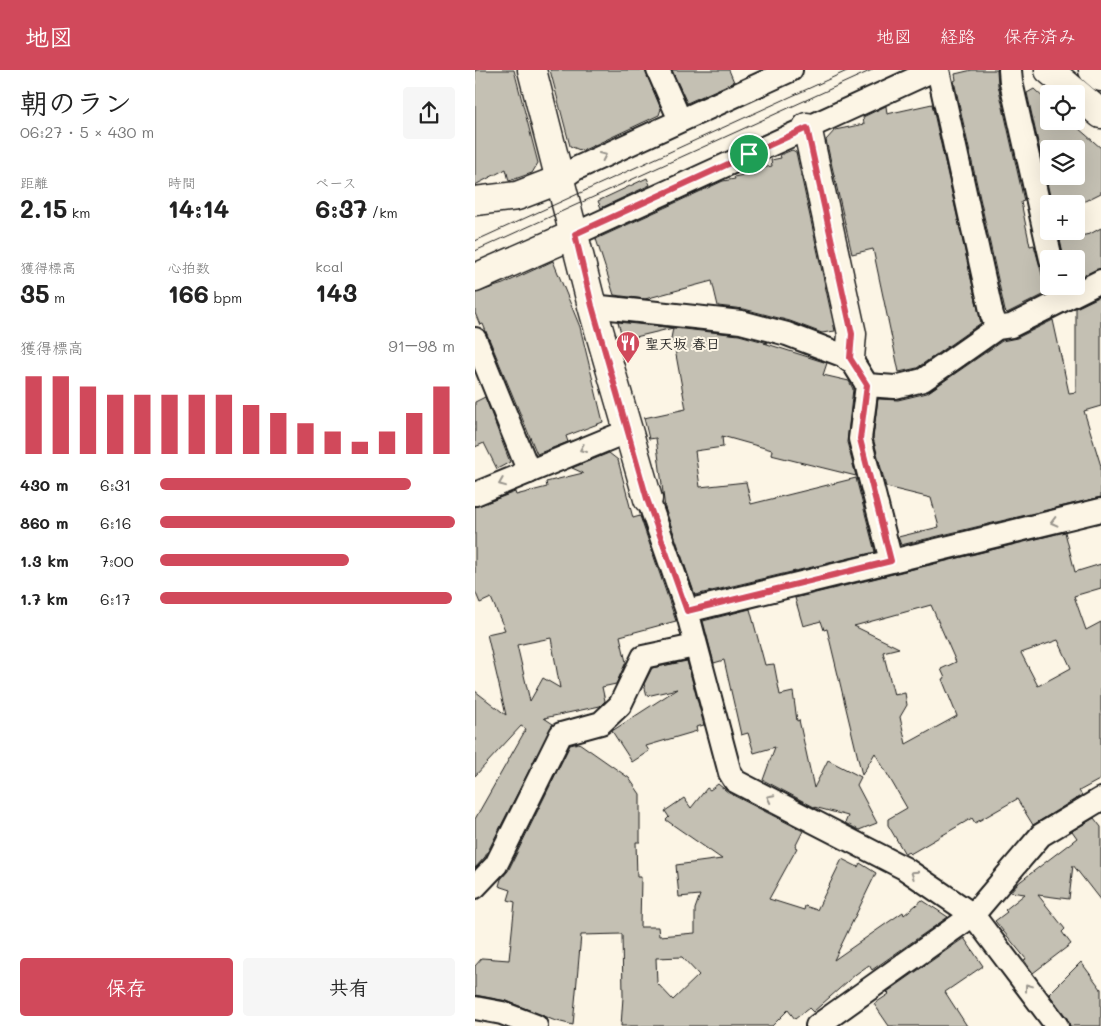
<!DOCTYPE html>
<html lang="ja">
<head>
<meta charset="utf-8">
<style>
  :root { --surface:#fff; --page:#f6f6f6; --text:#222; --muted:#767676; --accent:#d1495b }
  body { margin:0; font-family:Mali,"Klee One",sans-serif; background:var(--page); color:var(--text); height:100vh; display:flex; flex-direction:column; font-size:19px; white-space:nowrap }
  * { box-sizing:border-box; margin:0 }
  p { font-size:16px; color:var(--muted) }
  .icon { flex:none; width:28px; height:28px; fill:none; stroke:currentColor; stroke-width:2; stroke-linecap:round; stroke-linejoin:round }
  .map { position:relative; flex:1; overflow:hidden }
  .details { display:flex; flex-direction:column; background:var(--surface); width:475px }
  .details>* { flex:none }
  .tools { position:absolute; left:565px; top:15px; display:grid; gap:10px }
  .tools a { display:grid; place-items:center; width:45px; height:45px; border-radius:5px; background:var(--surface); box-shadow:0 5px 20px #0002; font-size:25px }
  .pin { position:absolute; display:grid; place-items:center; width:42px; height:42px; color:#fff; margin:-21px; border:2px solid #fff; border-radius:50%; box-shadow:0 1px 5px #0007 }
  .round { display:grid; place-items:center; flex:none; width:52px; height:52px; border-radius:5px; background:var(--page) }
  .summary { display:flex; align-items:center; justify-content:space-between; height:85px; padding:0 20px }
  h1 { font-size:28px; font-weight:800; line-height:38px }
  .stats { display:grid; grid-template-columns:repeat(3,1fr); gap:8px; height:85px; padding:5px 20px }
  .stats div { display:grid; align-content:center }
  .stats b { font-size:25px; font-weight:800 }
  .stats small { font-size:14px; font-weight:400 }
  .stats p { font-size:14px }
  .chart { height:140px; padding:10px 20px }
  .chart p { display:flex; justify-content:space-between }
  .chart svg { width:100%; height:90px; margin-top:5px; stroke:var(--accent); stroke-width:6 }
  .cta { display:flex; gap:10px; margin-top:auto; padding:10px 20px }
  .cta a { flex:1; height:58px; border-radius:5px; background:var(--accent); color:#fff; font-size:20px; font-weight:800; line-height:58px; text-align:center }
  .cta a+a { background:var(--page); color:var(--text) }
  ul { padding:0 20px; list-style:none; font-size:16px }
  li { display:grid; grid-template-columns:80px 60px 1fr; align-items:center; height:38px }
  li i { height:12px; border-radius:6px; background:var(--accent) }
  header { display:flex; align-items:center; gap:30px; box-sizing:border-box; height:70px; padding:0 25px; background:var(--accent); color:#fff }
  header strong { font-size:24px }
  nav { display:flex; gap:28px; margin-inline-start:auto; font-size:18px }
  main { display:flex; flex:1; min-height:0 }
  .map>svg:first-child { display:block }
  .building { fill:#c4c0b3; stroke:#1c1c1c; fill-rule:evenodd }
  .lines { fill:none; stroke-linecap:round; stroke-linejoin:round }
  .street-casing { stroke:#1c1c1c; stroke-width:26 }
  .secondary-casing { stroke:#1c1c1c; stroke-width:31 }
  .street { stroke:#fcf5e5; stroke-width:22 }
  .secondary { stroke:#fcf5e5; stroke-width:28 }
  .tram { stroke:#1c1c1c; stroke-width:1 }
  .oneway { stroke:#97938b }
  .route-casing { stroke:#fff; stroke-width:10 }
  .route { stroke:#d1495b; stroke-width:6 }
  .labels { text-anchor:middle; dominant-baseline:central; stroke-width:4; stroke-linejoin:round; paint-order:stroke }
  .poi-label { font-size:14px; font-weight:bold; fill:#1c1c1c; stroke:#fcf5e5; text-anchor:start }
</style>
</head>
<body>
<header>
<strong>地図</strong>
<nav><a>地図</a><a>経路</a><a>保存済み</a></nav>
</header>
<main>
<section class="details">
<div class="summary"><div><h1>朝のラン</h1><p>06:27 · 5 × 430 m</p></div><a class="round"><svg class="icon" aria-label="share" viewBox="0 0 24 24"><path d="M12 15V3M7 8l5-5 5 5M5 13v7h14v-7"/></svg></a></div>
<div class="stats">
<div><p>距離</p><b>2.15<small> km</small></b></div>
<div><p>時間</p><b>14:14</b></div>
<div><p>ペース</p><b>6:37<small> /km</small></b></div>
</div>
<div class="stats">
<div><p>獲得標高</p><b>35<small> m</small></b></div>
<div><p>心拍数</p><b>166<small> bpm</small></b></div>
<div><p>kcal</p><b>143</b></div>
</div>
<div class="chart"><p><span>獲得標高</span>91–98 m</p>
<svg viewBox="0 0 160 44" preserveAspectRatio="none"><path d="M5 44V6M15 44V6M25 44V11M35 44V15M45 44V15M55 44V15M65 44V15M75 44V15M85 44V20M95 44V24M105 44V29M115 44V33M125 44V38M135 44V33M145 44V24M155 44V11"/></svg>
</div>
<ul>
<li><b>430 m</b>6:31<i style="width:85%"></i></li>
<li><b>860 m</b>6:16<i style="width:100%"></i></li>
<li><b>1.3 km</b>7:00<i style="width:64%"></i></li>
<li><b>1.7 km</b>6:17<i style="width:99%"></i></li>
</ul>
<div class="cta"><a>保存</a><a>共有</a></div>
</section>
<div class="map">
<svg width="626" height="956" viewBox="0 0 626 956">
  <rect width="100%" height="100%" fill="#fcf5e5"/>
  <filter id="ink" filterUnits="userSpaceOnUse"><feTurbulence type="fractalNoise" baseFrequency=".02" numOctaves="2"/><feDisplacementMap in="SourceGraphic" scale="10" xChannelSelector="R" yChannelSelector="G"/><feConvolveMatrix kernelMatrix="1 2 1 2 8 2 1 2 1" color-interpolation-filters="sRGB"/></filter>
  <g filter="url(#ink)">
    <g class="building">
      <path d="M0 0H39L63 93 57 103 34 111 31 99 0 115Z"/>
      <path d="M75 0H170L186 39 184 45 107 81 95 76Z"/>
      <path d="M197 0H254L259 12 212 33Z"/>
      <path d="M497 0H522L523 15 549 131 546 132 555 176 559 175 572 223 532 243 530 241 479 11 481 10 480 4Z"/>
      <path d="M559 19 574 33V51H595L626 78V123L604 134H580L578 125 575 126 552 23ZM574 79H601V106H574Z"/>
      <path d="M457 34 506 253 442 298 424 302 398 179 377 184 351 70 360 60 389 54 388 47 411 36 412 44Z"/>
      <path d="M317 80 321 82 360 261 347 263 315 251 269 239 243 236 237 211 170 229 139 225 121 169 248 111 260 109 259 107 268 105V102L297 96 296 90 306 88 305 85Z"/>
      <path d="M172 108 175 115 126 138 123 131Z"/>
      <path d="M626 158V198L601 209V189H589L585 170 615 164Z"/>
      <path d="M78 191 105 257 128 352 91 366 93 372 62 384 12 264 8 254 5 255 0 243V223L28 214Z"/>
      <path d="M626 226V336L609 341 626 396V427L426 475 423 467 464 457 456 428 411 417 398 368 403 329 423 330 452 323 527 271 542 268 578 250 594 323 601 322V238Z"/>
      <path d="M143 252 264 265 293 273H289L352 293 348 305 374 311 378 319 372 372 381 406 296 385 297 380 247 366 248 377 220 381 225 417 271 412 276 434 381 408 400 482 220 525 190 438 181 368 174 369 169 348 211 339 199 274H195L198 258 148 270Z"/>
      <path d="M10 327 35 392 22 399 9 373 0 377V332Z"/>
      <path d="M134 383 143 390 158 448 165 446 201 551 145 566 151 592 141 614 127 617 130 631 125 636 69 648 78 654 10 787 0 798V749L51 659 46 656 0 706V621L31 645 12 564 30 560 16 528 5 533 0 521V437L40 422 41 425 72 417 71 412 108 403 97 398ZM76 568 85 618 68 608 55 631 42 575Z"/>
      <path d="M590 462 600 502 626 494V518L599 526 611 560 626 552V709L604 721 607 725 558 755 542 729 500 753 497 748 435 784 433 782 430 784 413 755V749L432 738 400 683 387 705 352 559 349 560 346 551 328 556 320 528ZM456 535 481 592 466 599 470 608 467 609 482 646 431 674 425 647 432 635 430 623 419 625 408 582 424 578 379 556ZM583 570 596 598 563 616 546 583Z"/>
      <path d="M275 539 290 595 299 594 305 625 318 622 322 651 324 650 339 718 353 690 386 707 382 715 402 753 384 760 370 753 373 746 339 737 288 710 300 677 279 683 273 663 266 665 249 590 239 593 228 551Z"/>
      <path d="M212 591 229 655 221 657 222 661 171 676 174 681 157 692 137 661 202 619 172 626 169 614 177 598Z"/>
      <path d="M104 673 154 708 165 724V772H161L162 807H166L165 857H183L184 866 220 863V839L225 825 204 827 201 795 247 789 191 750 194 747 190 741 209 728 216 738 232 718 235 720 243 714 254 723 328 761 320 777 322 778 294 829 329 840 330 836 342 840 367 789 383 797 385 793 401 803 359 890 428 842 429 845 447 830 473 847 397 900 394 895 381 904 338 942 334 938 320 949 313 940 297 956H146L148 927 147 864 106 865 98 955 78 950 32 931 0 925V896L7 888 34 890 40 832 33 830 36 820 24 816 26 809 33 801 95 675ZM207 887 224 905 198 930 182 913 181 888Z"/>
      <path d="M619 748 626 757V831L598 795 594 829 563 825 590 859 587 862 596 874 558 903 549 890 551 889 520 851 532 842 530 840 550 824 535 822 542 814 602 768 597 761Z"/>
      <path d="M489 868 508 896 470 922 492 956H414L399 934 414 924 412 922Z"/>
      <path d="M606 892 626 919V956H595L592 948 574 924Z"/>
    </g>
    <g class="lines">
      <g class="street-casing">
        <g id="street">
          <path d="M183 0 205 50"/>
          <path d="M463 0 517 245 522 258"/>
          <path d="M535 0 536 12 576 189"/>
          <path d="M86 109 100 99 316 0"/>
          <path d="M100 164 459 0"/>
          <path d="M117 236 266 252 312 264 375 288 392 315 420 317 448 310 522 258 536 256 626 211"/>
          <path d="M0 269 54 402"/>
          <path d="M392 315 385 369 416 491"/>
          <path d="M0 424 153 361"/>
          <path d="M173 429 212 541 255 703 260 711 429 798 498 845 582 956"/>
          <path d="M212 541 626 440"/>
          <path d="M0 817 21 795 86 664 126 653 145 635 168 587 220 576"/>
          <path d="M0 938 27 943 61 956"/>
          <path d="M342 956 498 845 566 765 626 729"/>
        </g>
      </g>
      <g class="secondary-casing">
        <g id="secondary">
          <path d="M57 0 117 236 173 429"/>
          <path d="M574 0 626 44"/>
          <path d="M618 0 626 7"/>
          <path d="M332 57 377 264 375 288"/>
          <path d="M0 131 42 126 86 109"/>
          <path d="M0 208 100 164"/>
        </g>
      </g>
      <use href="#street" class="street"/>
      <use href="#secondary" class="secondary"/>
      <g class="tram">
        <path d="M0 171 374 0"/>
        <path d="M0 181 397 0"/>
      </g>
    </g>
    <defs><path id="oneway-chevron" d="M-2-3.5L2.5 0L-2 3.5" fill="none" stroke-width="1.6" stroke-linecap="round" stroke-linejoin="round" transform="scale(1.25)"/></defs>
    <g class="oneway">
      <use href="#oneway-chevron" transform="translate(128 86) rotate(-25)"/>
      <use href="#oneway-chevron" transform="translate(108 379) rotate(157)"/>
      <use href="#oneway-chevron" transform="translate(27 413) rotate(158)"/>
      <use href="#oneway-chevron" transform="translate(579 452) rotate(166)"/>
      <use href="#oneway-chevron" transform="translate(295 728) rotate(-153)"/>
      <use href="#oneway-chevron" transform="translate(439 804) rotate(-146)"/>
      <use href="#oneway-chevron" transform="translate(553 917) rotate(-127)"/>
    </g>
  </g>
  <g class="lines" filter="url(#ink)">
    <g class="route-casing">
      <path id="route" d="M332 58 377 264 375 288 392 315 385 369 416 491 212 541 172 429 117 236 100 164Z"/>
    </g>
    <use href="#route" class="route"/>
  </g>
  <defs>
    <g id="restaurant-pin" transform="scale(1.25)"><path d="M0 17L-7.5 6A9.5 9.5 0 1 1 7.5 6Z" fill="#d1495b" stroke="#fcf5e5"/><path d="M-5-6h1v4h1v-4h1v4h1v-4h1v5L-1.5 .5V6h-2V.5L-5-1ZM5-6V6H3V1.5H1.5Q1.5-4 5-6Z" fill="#fff"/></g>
  </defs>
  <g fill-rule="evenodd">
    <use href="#restaurant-pin" x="153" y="273"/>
  </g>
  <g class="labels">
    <g class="poi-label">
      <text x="170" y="273">聖天坂 春日</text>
    </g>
  </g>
</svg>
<div class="tools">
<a><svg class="icon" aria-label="locate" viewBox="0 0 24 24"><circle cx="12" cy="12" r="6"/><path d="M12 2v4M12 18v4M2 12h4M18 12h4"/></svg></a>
<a><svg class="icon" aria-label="layers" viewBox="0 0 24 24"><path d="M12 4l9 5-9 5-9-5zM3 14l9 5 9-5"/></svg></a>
<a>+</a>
<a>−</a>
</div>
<div class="pin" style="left:274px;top:84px;background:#1e9e55"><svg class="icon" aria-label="arrive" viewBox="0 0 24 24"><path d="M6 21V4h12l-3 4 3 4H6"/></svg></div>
</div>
</main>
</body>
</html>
